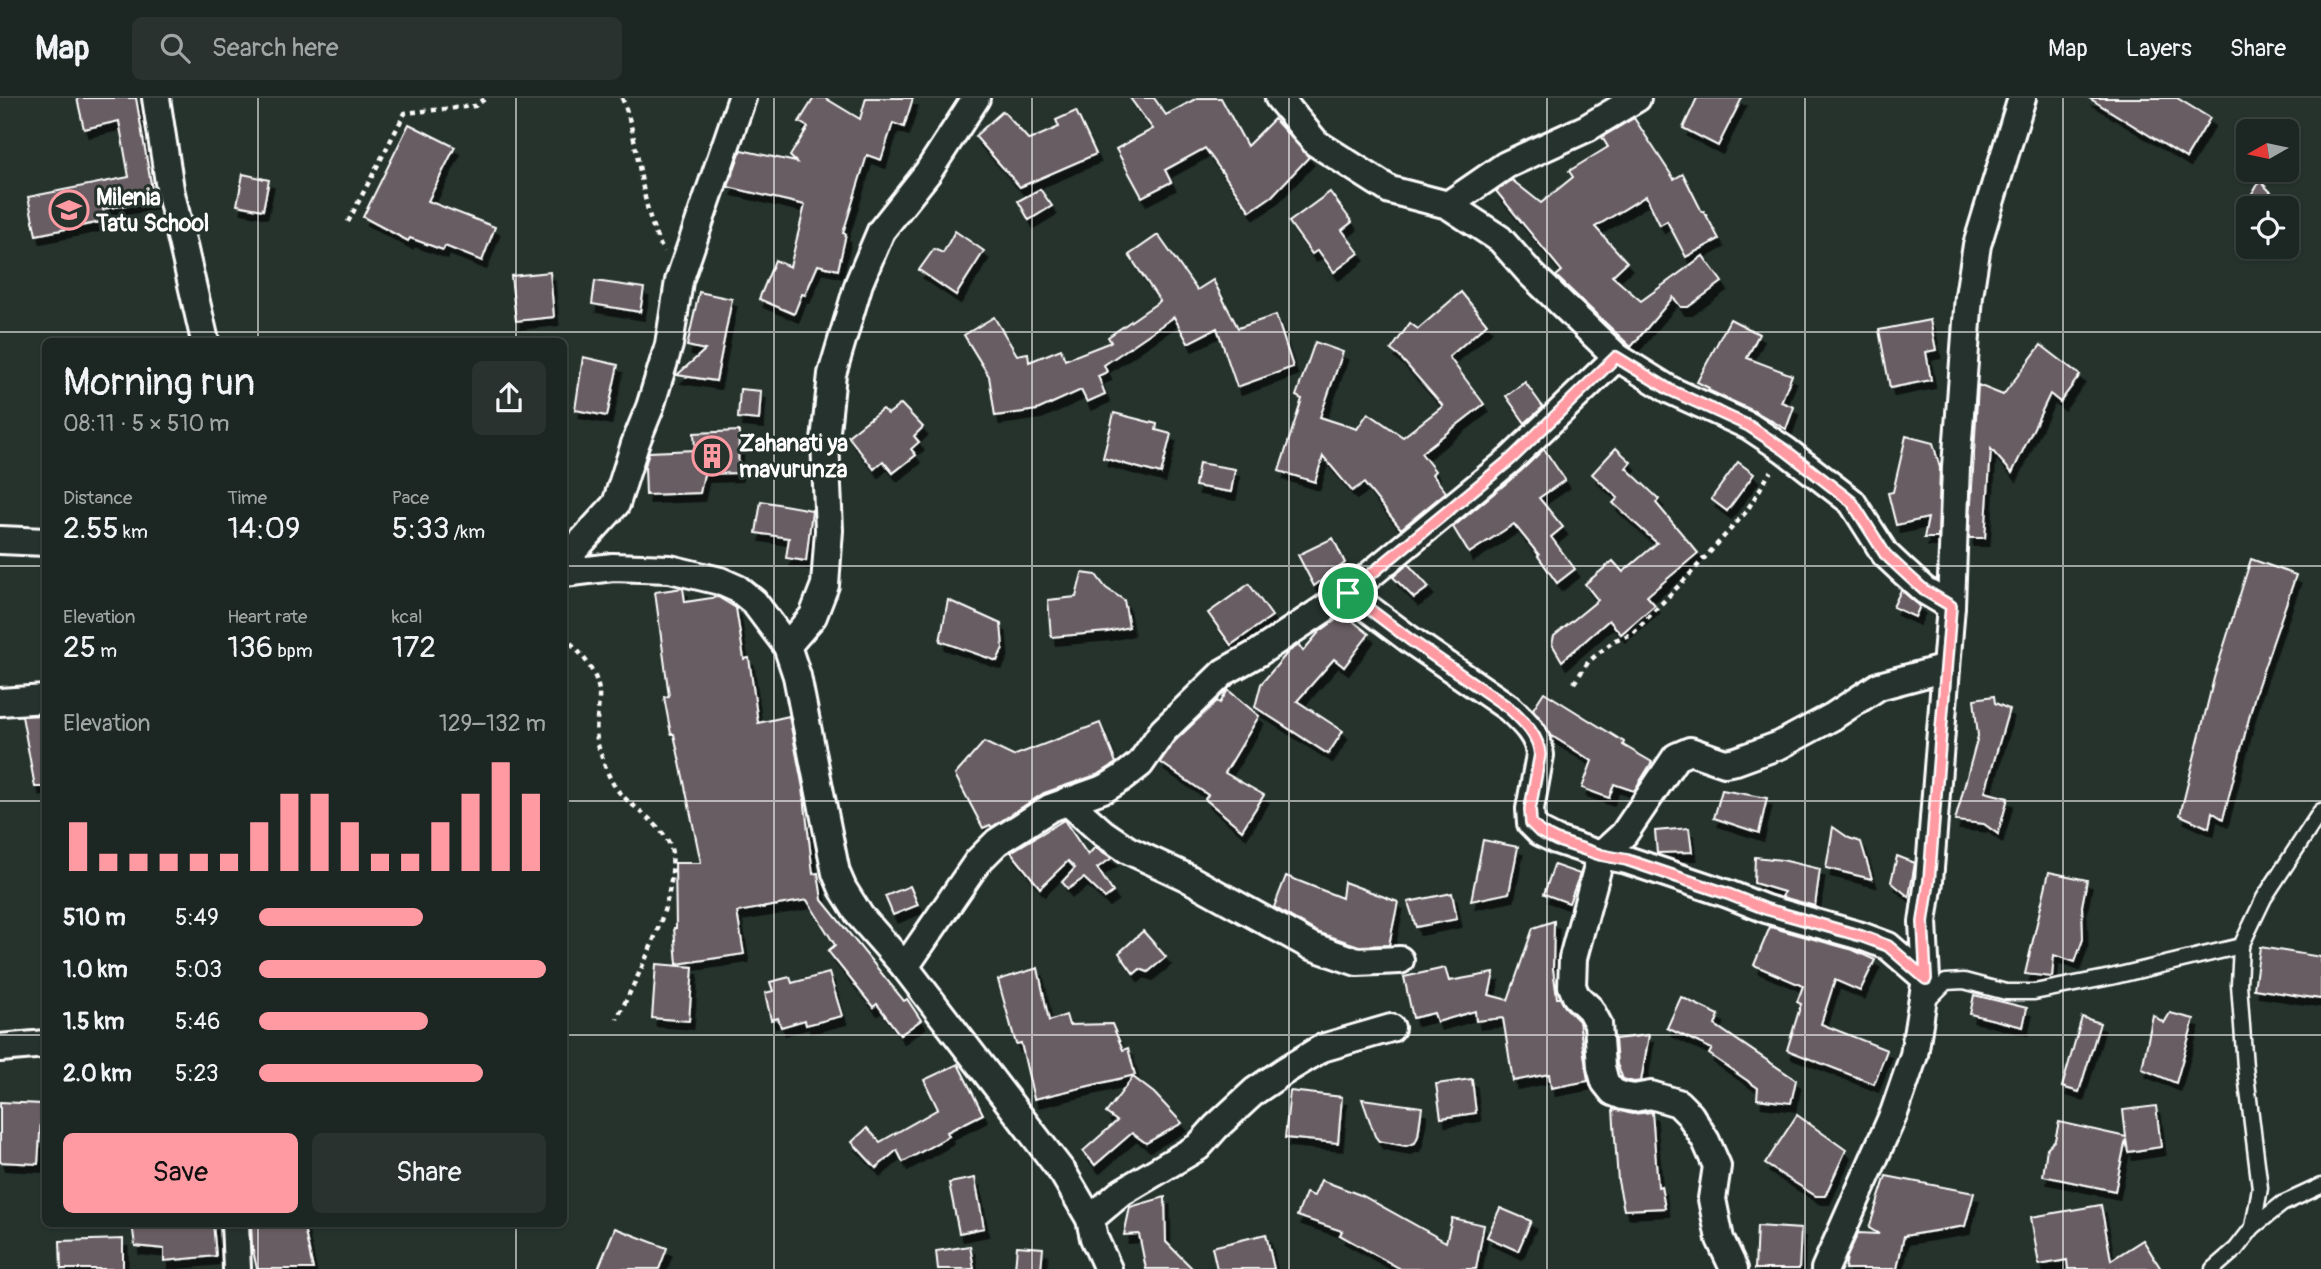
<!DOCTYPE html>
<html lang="en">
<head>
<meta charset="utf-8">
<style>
  :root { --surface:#1c2622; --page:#29322f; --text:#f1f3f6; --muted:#a0a5a5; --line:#3a4340; --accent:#ff9aa2 }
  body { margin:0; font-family:Pangolin,sans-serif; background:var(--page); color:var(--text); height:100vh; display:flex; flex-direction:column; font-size:26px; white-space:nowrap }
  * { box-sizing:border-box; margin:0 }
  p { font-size:23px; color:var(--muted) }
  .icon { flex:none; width:38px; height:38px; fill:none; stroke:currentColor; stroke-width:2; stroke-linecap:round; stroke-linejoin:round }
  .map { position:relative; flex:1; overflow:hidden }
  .drawer { position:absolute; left:42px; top:240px; width:525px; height:889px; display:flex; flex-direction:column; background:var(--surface); border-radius:10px; box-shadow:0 2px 5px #0004,0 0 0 2px var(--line) }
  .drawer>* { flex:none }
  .needle { width:46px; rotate:261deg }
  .buttons { position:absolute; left:2236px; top:21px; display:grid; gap:14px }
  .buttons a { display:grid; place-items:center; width:63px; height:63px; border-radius:10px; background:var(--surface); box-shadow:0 2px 5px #0004,0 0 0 2px var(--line); font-size:35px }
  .pin { position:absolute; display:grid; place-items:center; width:60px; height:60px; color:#fff; margin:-30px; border:4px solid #fff; border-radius:50%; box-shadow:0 2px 7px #0007 }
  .round { display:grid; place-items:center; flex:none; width:74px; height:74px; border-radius:10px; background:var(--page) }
  .headline { display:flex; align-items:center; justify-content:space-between; height:119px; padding:0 21px }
  h1 { font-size:38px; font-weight:600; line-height:52px }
  .stats { display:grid; grid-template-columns:repeat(3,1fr); gap:10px; height:119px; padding:7px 21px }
  .stats div { display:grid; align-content:center }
  .stats b { font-size:30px; font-weight:600 }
  .stats small { font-size:19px; font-weight:400 }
  .stats p { font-size:19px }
  .chart { height:196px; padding:14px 21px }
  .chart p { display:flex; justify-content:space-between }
  .chart svg { width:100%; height:126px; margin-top:7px; stroke:var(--accent); stroke-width:6 }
  .action { display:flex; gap:14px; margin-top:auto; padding:14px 21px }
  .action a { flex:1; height:80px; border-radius:10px; background:var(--accent); color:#111; font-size:28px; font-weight:600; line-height:80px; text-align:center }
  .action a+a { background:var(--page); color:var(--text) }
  ul { padding:0 21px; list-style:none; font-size:23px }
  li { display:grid; grid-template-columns:112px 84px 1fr; align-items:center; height:52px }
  li i { height:18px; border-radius:9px; background:var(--accent) }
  header { display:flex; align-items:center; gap:42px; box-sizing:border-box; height:98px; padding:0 35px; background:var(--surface); border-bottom:2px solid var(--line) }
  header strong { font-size:33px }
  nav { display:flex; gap:38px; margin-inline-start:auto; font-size:24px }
  .search { width:490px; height:63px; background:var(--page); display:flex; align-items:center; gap:18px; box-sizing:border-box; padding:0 24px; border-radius:10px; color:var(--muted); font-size:26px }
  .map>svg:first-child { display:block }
  .building { fill:#675d62; stroke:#fff; stroke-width:2; filter:url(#shadow) }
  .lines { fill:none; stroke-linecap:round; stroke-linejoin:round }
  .lane-casing { stroke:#fff; stroke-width:19 }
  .street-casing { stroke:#fff; stroke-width:32 }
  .path { stroke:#fff; stroke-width:4.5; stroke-dasharray:5 5; stroke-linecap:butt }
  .lane { stroke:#26332d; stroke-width:14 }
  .street { stroke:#26332d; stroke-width:26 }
  .route-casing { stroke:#fff; stroke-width:14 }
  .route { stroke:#ff9aa2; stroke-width:9 }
  .grid { fill:none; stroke:#fff; stroke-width:2; stroke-opacity:0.55 }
  .labels { text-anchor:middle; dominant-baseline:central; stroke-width:6; stroke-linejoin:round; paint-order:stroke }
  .poi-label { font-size:23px; font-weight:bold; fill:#fff; stroke:#26332d; text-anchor:start }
</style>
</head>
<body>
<header>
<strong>Map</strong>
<div class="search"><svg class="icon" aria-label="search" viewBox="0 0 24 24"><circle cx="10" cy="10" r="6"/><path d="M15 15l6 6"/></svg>Search here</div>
<nav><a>Map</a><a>Layers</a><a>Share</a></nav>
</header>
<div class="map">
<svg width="2321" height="1171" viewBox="0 0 2321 1171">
  <defs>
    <filter id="shadow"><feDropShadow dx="4.5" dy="8" stdDeviation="0" flood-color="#0009"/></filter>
  </defs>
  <rect width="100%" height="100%" fill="#26332d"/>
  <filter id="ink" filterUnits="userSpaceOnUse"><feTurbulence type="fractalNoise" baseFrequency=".0143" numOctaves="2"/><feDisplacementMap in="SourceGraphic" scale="14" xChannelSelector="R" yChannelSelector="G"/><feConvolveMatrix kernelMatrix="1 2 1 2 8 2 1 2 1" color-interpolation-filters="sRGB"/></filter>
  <g filter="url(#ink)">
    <g class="building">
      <path d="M77 0H136L154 103 103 111 106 123 36 137 28 99 129 79 119 23 84 31Z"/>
      <path d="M814 0H825L860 21 866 0H913L904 29 893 25 881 62 867 57 843 135 846 136 838 172 818 167 805 197 802 196 794 216 759 201 775 162 790 169 805 107 728 89 741 52 796 64 790 58 808 29 799 24Z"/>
      <path d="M1130 0H1154L1166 17 1197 0H1221L1247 48 1274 21 1309 59 1272 98 1250 113 1205 50 1165 72 1171 84 1142 99 1116 51 1153 31Z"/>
      <path d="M1697 0H1742L1718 48 1683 30Z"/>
      <path d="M2089 0H2177L2210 20 2186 60Z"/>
      <path d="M1003 13 1029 42 1059 29 1056 22 1076 13 1096 56 1020 89 975 38Z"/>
      <path d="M1634 20 1674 81 1683 76 1702 114 1704 113 1719 141 1686 159 1667 123 1660 127 1646 98 1595 129 1627 164 1612 178 1641 203 1703 158 1722 184 1688 209H1681L1673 199 1631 249 1556 178 1562 173 1496 93 1512 82 1541 105 1573 79 1569 73 1608 49 1602 39Z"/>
      <path d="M409 26 455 49 428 103 495 129 482 163 445 148 443 152 410 140 408 143 363 119Z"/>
      <path d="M243 76 269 82 263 112 237 107Z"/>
      <path d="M2260 83 2286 110H2263L2249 102Z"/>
      <path d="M1040 91 1052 108 1029 122 1018 103Z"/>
      <path d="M1330 94 1352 124 1342 132 1359 155 1334 174 1318 152 1312 156 1289 124Z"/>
      <path d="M955 133 984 153 956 197 919 172 934 151 943 155Z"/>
      <path d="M1158 137 1197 192 1213 182 1238 230 1276 217 1293 269 1237 289 1217 230 1188 245 1174 219 1104 267 1107 274 1098 278 1105 296 1087 304 1081 292 1037 312 995 318 989 278 964 237 994 219 1017 257 1028 255 1029 264 1061 251 1065 262 1111 244 1108 239 1160 203 1129 157Z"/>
      <path d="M550 174 554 219 516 223 511 178Z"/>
      <path d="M595 183 644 190 640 214 592 206Z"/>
      <path d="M699 194 732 201 716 283 677 277 705 252 687 248Z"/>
      <path d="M1461 194 1487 226 1449 259 1484 306 1421 355 1435 373 1432 376 1446 394 1401 431 1364 385 1352 393 1323 358 1315 384 1279 373 1302 301 1296 298 1315 244 1343 254 1320 319 1357 331 1368 315 1403 339 1443 308 1400 259 1391 252 1410 225 1418 231Z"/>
      <path d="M1730 221 1759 236 1747 260 1792 277 1781 304 1794 309 1786 331 1756 314 1708 292 1709 290 1697 284Z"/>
      <path d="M1930 222 1936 252 1926 254 1931 282 1890 290 1879 232Z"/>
      <path d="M2041 247 2080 277 2060 304 2050 296 2012 375 1991 351 1985 440H1969L1978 287 2003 297Z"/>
      <path d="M583 259 618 267 607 318 575 312Z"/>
      <path d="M1525 284 1543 309 1525 325 1506 298Z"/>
      <path d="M740 291 761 293 759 322 738 320Z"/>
      <path d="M901 306 923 329 914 338 919 344 911 351 916 357 893 375 883 363 874 371 848 338 882 311 888 316Z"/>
      <path d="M1114 315 1157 326 1156 332 1171 336 1161 376 1103 360Z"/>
      <path d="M739 333 738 375 704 376 700 395 646 397 645 368 649 354 695 352 694 335Z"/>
      <path d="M1906 338 1933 345 1940 370 1938 440H1924L1928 420 1896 427 1888 395 1893 394Z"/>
      <path d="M1616 350 1631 364 1626 370 1659 401 1656 405 1698 455 1647 498 1655 507 1621 536 1609 522 1562 563 1552 546 1554 538 1598 502 1585 486 1613 463 1623 474 1657 445 1613 405 1618 400 1592 376Z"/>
      <path d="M1544 351 1565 382 1539 400 1563 429 1551 439 1575 471 1557 485 1538 458 1539 457 1514 426 1469 455 1453 429 1521 373Z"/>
      <path d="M1738 364 1754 376 1727 413 1711 401Z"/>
      <path d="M1199 365 1235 371 1231 394 1195 388Z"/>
      <path d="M761 403 812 412 806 463 786 460 789 440 756 435Z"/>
      <path d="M1333 440 1345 465 1314 488 1298 457Z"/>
      <path d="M2251 461 2296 477 2256 593 2223 721 2212 714 2209 730 2180 717 2214 580Z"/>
      <path d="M1408 466 1429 489 1414 500 1393 479Z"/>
      <path d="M1082 475 1096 477 1106 490 1124 502 1129 529 1107 534 1051 539 1048 502 1076 499Z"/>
      <path d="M1249 486 1272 518 1231 547 1208 515Z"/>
      <path d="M683 490 685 504 718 499 736 510 744 561 749 560 758 625 789 618 803 690 813 776 818 775 822 802 904 903 907 901 921 922 900 937 877 906 873 909 828 853 835 847 807 802 737 814 744 856 677 866 674 830H676L675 765H701L674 636H671L664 599 669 598 655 494Z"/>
      <path d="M1901 492 1920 508 1915 519 1893 509Z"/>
      <path d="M948 502 1001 526 1003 550 997 563 940 543Z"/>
      <path d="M1344 516 1369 536 1344 569 1334 561 1297 603 1343 633 1328 656 1255 609 1261 586 1288 554 1299 547 1303 553 1319 534Z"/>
      <path d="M1228 592 1259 618 1225 675 1264 697 1242 732 1205 701 1208 697 1160 664 1175 643 1217 603 1220 605Z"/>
      <path d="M1544 594 1624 644 1623 647 1652 664 1634 693 1614 686 1609 700 1582 690 1592 663 1552 638 1533 611Z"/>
      <path d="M1994 598 1995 605 2009 611 1985 694 2008 700 1998 736 1984 726 1955 723 1978 638 1974 601Z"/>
      <path d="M46 617V689H35L22 618Z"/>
      <path d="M1100 625 1116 665 1099 676 1044 695 992 729 990 727 983 730 955 677 984 644 1013 658Z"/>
      <path d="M1722 692 1767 700 1759 735 1714 720Z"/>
      <path d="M1064 722 1088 757 1095 749 1112 760 1097 770 1113 794 1105 800 1084 780 1068 791 1062 784 1075 770 1068 763 1040 790 1011 754Z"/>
      <path d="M1833 729 1849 740 1861 744 1872 781 1826 770Z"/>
      <path d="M1689 730 1692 754 1657 755 1655 733Z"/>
      <path d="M1483 742 1518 749 1509 795 1471 803Z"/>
      <path d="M1897 758 1915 765 1909 799 1891 784Z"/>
      <path d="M1755 759 1782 762 1820 771 1815 808 1782 799 1784 794 1754 785Z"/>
      <path d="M1554 767 1580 776 1569 805 1544 796Z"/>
      <path d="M2049 774 2087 782 2082 808 2083 841 2075 864 2054 857 2052 879 2025 876Z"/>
      <path d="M1286 778 1342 800 1344 784 1398 804 1389 847 1359 848 1317 834 1274 809Z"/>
      <path d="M910 788 918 807 893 817 885 798Z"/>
      <path d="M1452 795 1457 821 1416 829 1408 804Z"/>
      <path d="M1554 823 1553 871 1557 900H1560L1565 909 1579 923 1588 983 1551 990 1549 976 1513 983 1503 920 1476 923 1475 913 1437 924 1434 915 1413 920 1404 879 1445 870 1449 883 1494 875 1489 897 1508 902 1533 830Z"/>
      <path d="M1770 829 1853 852 1875 862 1860 893 1835 882 1821 926 1887 952 1874 986 1787 952 1801 906 1797 904 1803 888 1754 867Z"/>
      <path d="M1143 833 1166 859 1148 874 1140 871 1134 876 1119 855Z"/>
      <path d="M2260 849 2321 859V901L2254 891Z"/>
      <path d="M656 866 693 869 689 923 652 920Z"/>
      <path d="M1038 870 1049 923 1066 917 1069 927 1112 926 1123 952 1128 950 1135 977 1034 1001 1021 945 1016 946 998 882Z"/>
      <path d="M829 875 842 918 806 927 805 922 781 929 778 920 771 922 765 895 773 893 770 884 790 879 792 885Z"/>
      <path d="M1974 897 2027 910 2023 929 1970 916Z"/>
      <path d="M1681 899 1719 917 1715 927 1796 982 1791 1005 1757 1001 1758 990 1709 956 1712 951 1667 930Z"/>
      <path d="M2170 915 2194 921 2176 985 2142 971 2153 917 2164 925Z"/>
      <path d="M2082 919 2100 925 2079 994 2062 989Z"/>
      <path d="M1649 937 1641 983 1634 984 1623 981 1617 966 1615 941Z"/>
      <path d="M958 966 983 1016 947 1034 949 1038 903 1064 897 1052 876 1070 852 1044 867 1030 880 1044 938 1011 924 982Z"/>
      <path d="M1133 979 1154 995 1182 1025 1146 1045 1132 1035 1095 1067 1083 1053 1117 1023 1106 1015Z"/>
      <path d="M1472 981 1476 1015 1441 1020 1436 986Z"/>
      <path d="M1290 993 1342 999 1338 1045 1285 1040Z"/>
      <path d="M1362 1001 1422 1009 1418 1038 1415 1045 1406 1048 1379 1043 1375 1038Z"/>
      <path d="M0 1004 42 1006 38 1066 0 1064Z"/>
      <path d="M2156 1008 2161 1049 2128 1054 2126 1041 2115 1093 2043 1078 2047 1050 2055 1042 2059 1024 2126 1039 2123 1012Z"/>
      <path d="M1613 1011 1632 1016 1652 1014 1658 1089 1661 1088 1665 1110 1624 1112 1618 1083Z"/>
      <path d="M1797 1017 1846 1052 1825 1098H1816L1765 1066Z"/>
      <path d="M1886 1078 1974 1095 1965 1128 1904 1138 1897 1171H1845L1847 1159 1858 1135 1879 1136 1869 1130Z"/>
      <path d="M975 1080 984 1130 959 1135 949 1085Z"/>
      <path d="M1321 1082 1363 1098 1446 1144 1452 1120 1484 1127 1476 1171H1401L1340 1137 1342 1133 1297 1118 1306 1095 1314 1098Z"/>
      <path d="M1165 1099 1166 1144 1193 1171H1146L1139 1136 1124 1137 1130 1109Z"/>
      <path d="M2101 1107 2111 1162 2143 1142 2161 1171H2068L2067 1162 2039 1167 2031 1119Z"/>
      <path d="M1500 1110 1531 1123 1518 1153 1487 1139Z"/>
      <path d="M132 1125H213L216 1158 164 1163V1151L135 1148Z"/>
      <path d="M251 1125H303L313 1171H257L252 1148Z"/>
      <path d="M1757 1128 1801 1131 1799 1171H1755Z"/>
      <path d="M615 1130 667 1150 659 1171H598Z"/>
      <path d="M1266 1136 1274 1171H1217L1212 1149Z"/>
      <path d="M123 1141V1171H61L60 1143Z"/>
      <path d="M970 1148 974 1171H938L936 1153Z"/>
      <path d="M1017 1148 1043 1150 1041 1171H1015Z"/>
    </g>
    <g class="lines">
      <g class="lane-casing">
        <g id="lane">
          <path d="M1927 903 1946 884 1964 883 2006 894H2034L2111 879 2241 848"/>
          <path d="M2253 1129 2282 1106 2321 1088"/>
          <path d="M2213 1171 2236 1151 2253 1129 2260 1090 2245 969 2239 886 2241 848 2264 800 2321 713"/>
        </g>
      </g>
      <g class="street-casing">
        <g id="street">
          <path d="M156 0 170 91 205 243"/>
          <path d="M1279 0 1316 45 1390 92 1448 107 1500 141 1530 175 1617 259 1670 292 1749 328 1785 352 1852 404 1885 456 1902 472 1924 492 1951 508"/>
          <path d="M1448 107 1506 67 1587 30 1637 0"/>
          <path d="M0 442 46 444"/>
          <path d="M564 463 616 406 635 346 650 309 669 247 679 183 742 0"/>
          <path d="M564 475 613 469 670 471 720 483 738 491 754 504 787 548 797 578 825 720 836 775 843 791 860 818 905 869 1063 1075 1090 1121 1094 1140 1108 1171"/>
          <path d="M1348 495 1409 541 1509 610C1523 623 1539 637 1540 657L1530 711 1531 725 1540 734 1556 742 1601 757 1627 762 1728 796 1766 811 1861 838 1888 848 1926 881"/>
          <path d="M787 548 813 518 825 487 829 432 825 343 832 276 859 185 881 133 928 74 976 0"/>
          <path d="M0 604 46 601"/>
          <path d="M1067 703 1103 735 1128 752 1186 779 1311 848 1357 864 1400 862"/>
          <path d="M905 869 978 763 997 744 1050 710 1106 690 1122 680 1140 666 1163 633 1224 574 1258 555 1348 495 1511 361 1617 259"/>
          <path d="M0 950 46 946"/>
          <path d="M1090 1121 1122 1094 1198 1049 1216 1029 1255 993 1286 972 1322 950 1391 930"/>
          <path d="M235 1125 237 1171"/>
          <path d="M1734 1171 1720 1141 1712 1101 1717 1068 1706 1043 1690 1017 1678 1005 1651 997 1634 1000 1623 998 1613 994 1605 984 1601 969 1598 926 1590 911 1576 898 1572 888 1573 860 1601 757 1624 736 1676 659 1690 653 1725 665 1736 663 1780 647 1832 619 1879 588 1946 570"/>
          <path d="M1825 1171 1894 1015 1914 957 1926 881 1923 824 1929 783 1951 508 1956 368 1969 198 1977 147 2022 0"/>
        </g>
      </g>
      <g class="path">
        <path d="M622 0C642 49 638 107 664 154"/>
        <path d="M348 124 405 15 475 8 486 0"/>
        <path d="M564 538C580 554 601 576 599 601 598 620 593 635 600 653 604 667 611 686 621 696 633 709 649 718 660 732 666 739 671 746 672 756 677 805 638 877 617 921"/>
        <path d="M1574 585 1589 563 1615 542 1632 536 1691 475 1746 414 1771 373"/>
      </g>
      <use href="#lane" class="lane"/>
      <use href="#street" class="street"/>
    </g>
  </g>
  <g class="lines" filter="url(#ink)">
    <g class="route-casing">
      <path id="route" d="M1616 259 1670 292 1749 328 1785 352 1852 404 1885 456 1902 472 1924 492 1951 508 1929 783 1923 824 1926 881 1888 848 1861 838 1766 811 1728 796 1627 762 1601 757 1556 742 1540 734 1531 725 1530 711 1540 657C1539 637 1523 623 1509 610L1409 541 1348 495 1511 361Z"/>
    </g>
    <use href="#route" class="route"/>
  </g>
  <path class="grid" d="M258 0V243M516 0V243M774 0V1171M1032 0V1171M1289 0V1171M1547 0V1171M1805 0V1171M2063 0V1171M0 234H2321M0 468H46M564 468H2321M0 703H46M564 703H2321M0 937H46M564 937H2321M258 1125V1171M516 1125V1171"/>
  <defs>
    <g id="school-ring" transform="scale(2.0125)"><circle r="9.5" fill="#26332d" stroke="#ff9aa2" stroke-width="1.5"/><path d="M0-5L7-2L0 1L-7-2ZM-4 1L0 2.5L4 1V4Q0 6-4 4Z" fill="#ff9aa2"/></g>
    <g id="building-ring" transform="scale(2.0125)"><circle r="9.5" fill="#26332d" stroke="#ff9aa2" stroke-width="1.5"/><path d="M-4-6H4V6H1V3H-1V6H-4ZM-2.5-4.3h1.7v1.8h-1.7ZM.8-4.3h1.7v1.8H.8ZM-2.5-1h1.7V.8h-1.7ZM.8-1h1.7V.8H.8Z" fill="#ff9aa2"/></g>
  </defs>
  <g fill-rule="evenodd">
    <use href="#school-ring" x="69" y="112"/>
    <use href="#building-ring" x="712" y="358"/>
  </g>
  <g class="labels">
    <g class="poi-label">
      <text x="96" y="99">Milenia<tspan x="96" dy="26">Tatu School</tspan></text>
      <text x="739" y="345">Zahanati ya<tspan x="739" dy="26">mavurunza</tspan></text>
    </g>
  </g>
</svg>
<div class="buttons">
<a><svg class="needle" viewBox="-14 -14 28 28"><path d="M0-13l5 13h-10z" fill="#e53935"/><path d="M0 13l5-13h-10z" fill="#a0a5a5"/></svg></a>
<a><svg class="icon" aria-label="locate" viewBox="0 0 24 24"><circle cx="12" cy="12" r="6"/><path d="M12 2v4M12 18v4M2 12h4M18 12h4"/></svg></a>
</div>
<div class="pin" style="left:1348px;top:495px;background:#1e9e55"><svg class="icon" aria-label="arrive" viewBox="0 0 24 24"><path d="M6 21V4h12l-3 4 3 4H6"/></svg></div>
<section class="drawer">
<div class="headline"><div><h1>Morning run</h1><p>08:11 · 5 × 510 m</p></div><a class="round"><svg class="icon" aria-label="share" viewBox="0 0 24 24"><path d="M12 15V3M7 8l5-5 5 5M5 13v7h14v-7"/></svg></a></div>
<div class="stats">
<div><p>Distance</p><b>2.55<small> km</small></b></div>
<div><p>Time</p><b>14:09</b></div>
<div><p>Pace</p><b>5:33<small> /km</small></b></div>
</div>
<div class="stats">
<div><p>Elevation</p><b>25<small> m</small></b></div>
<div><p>Heart rate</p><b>136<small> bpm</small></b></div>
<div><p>kcal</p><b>172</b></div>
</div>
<div class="chart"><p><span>Elevation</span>129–132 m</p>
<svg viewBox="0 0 160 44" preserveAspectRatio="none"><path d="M5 44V27M15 44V38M25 44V38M35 44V38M45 44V38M55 44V38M65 44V27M75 44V17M85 44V17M95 44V27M105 44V38M115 44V38M125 44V27M135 44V17M145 44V6M155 44V17"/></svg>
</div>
<ul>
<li><b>510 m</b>5:49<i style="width:57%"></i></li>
<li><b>1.0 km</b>5:03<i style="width:100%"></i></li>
<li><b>1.5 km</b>5:46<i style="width:59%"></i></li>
<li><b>2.0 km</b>5:23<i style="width:78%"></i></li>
</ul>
<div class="action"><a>Save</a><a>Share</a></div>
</section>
</div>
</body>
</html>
